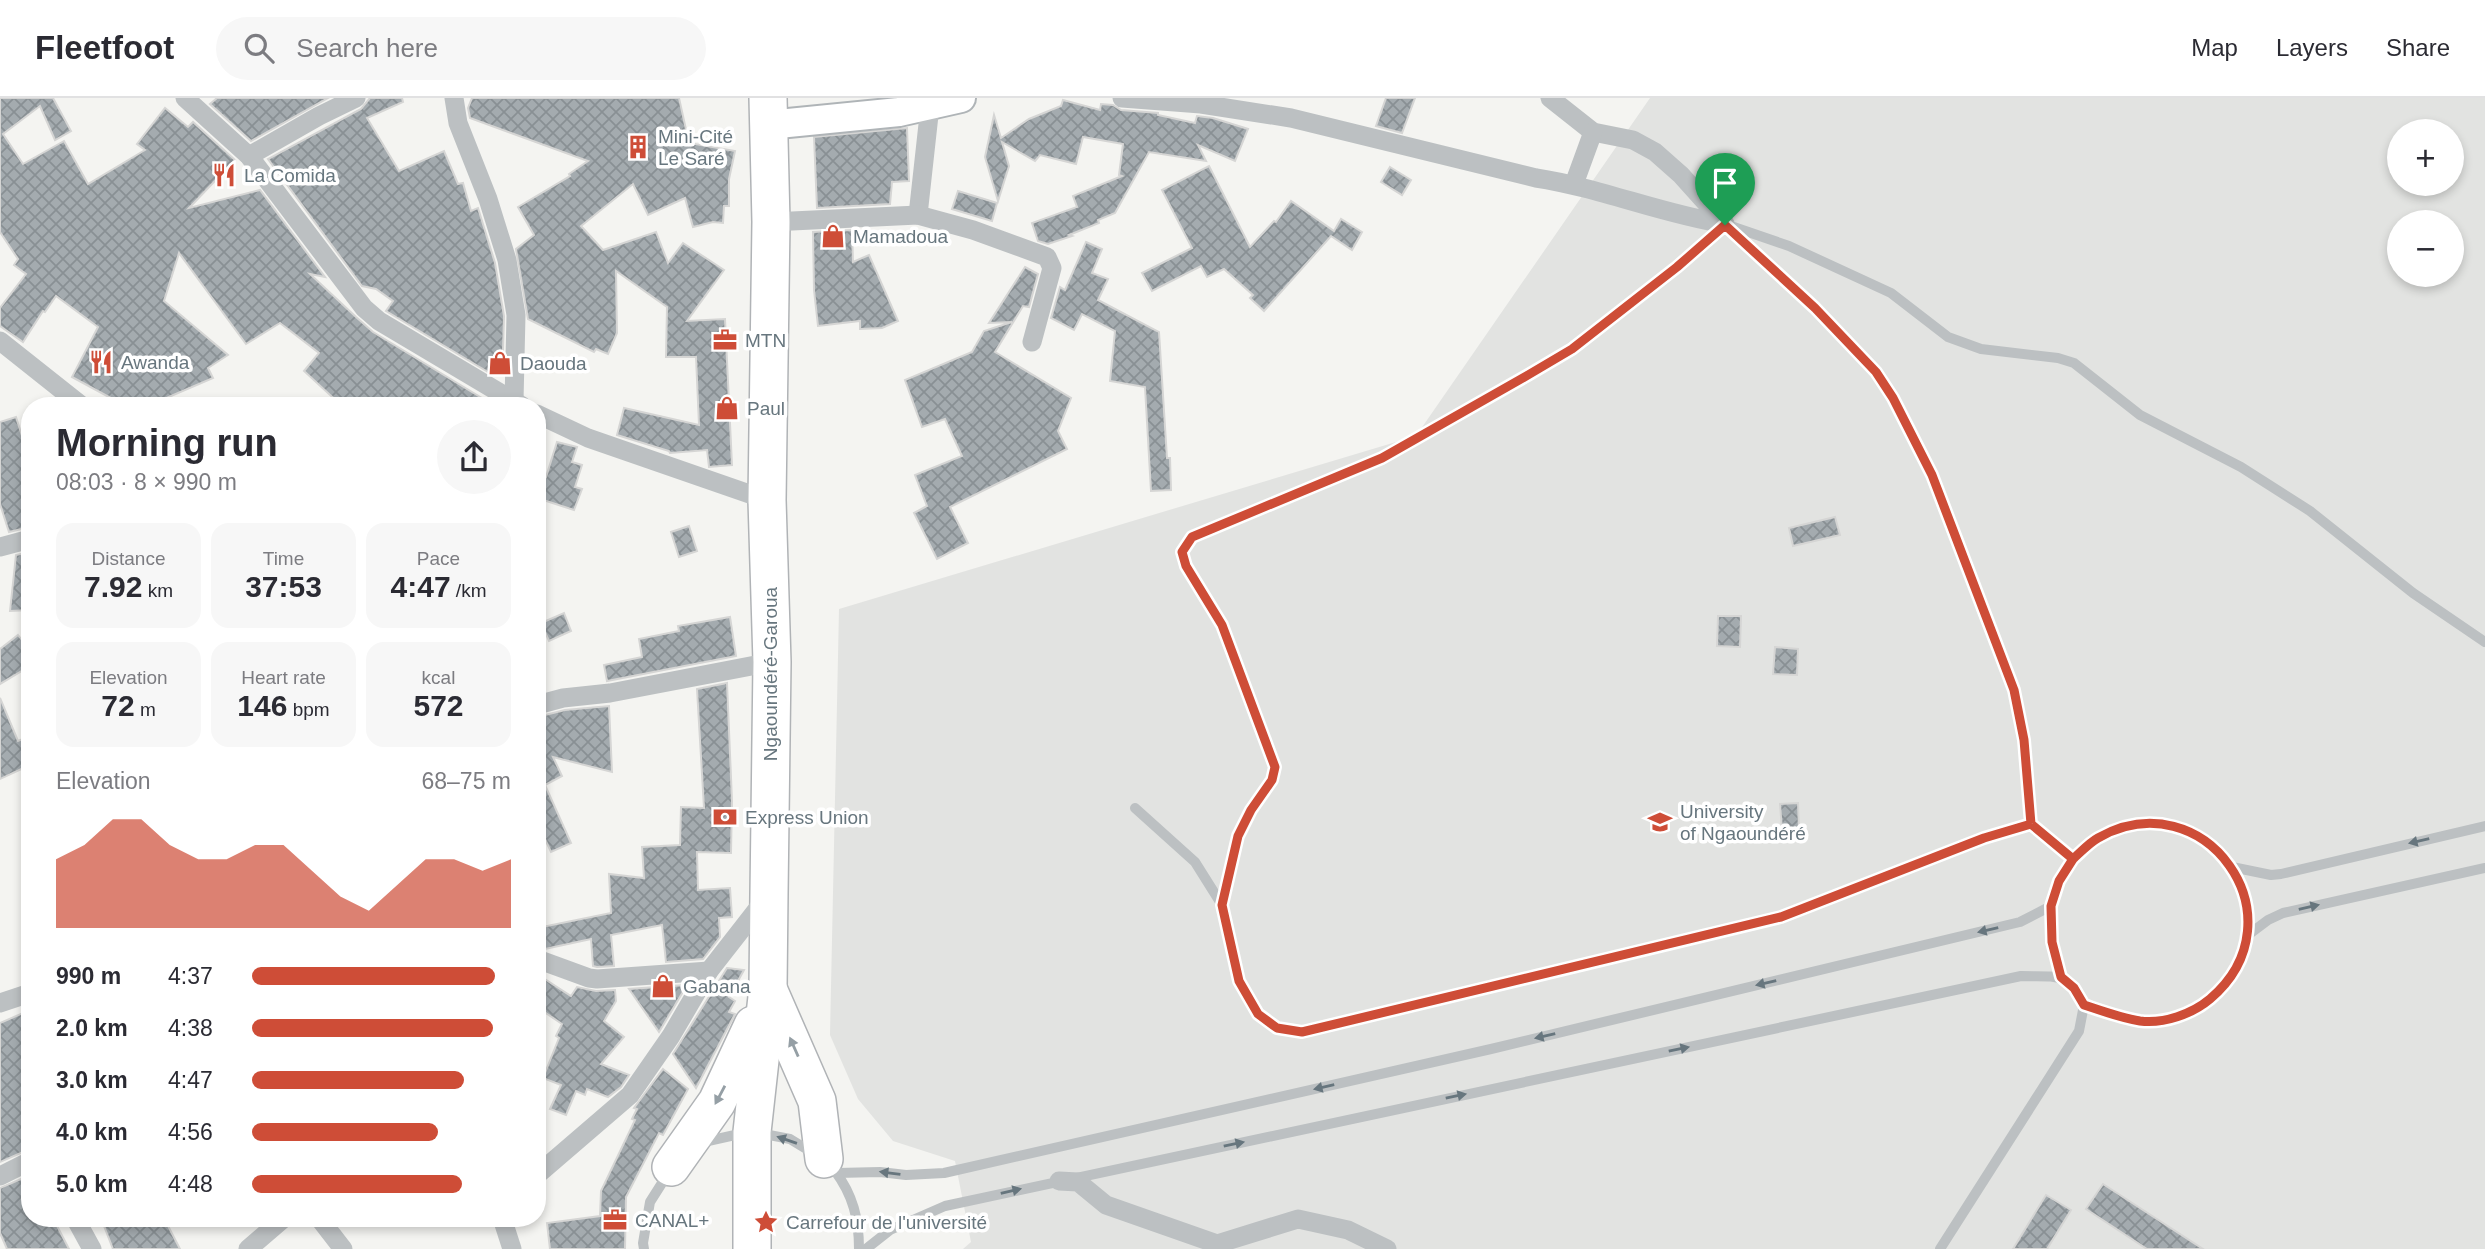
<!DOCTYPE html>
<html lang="en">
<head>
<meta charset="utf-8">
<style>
  :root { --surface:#fff; --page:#f7f7f7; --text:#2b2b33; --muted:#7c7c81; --line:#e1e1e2; --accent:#ce4d37 }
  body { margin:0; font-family:Helvetica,sans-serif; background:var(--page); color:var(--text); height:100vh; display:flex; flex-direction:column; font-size:26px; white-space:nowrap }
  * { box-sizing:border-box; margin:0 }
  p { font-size:23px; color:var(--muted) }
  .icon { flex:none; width:38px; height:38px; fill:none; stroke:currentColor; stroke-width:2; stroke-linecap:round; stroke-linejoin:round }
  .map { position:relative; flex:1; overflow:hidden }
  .panel { position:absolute; left:21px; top:299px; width:525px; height:830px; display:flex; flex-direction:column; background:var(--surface); border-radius:28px; box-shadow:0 4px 10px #0003 }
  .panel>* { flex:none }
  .fabs { position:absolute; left:2387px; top:21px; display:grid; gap:14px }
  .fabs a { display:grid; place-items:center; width:77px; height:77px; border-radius:50%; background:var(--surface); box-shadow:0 4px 10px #0003; font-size:35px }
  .pin { position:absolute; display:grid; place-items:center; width:60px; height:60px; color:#fff; margin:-72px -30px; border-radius:50% 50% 50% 0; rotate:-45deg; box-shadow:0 0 7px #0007 }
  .pin .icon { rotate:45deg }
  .round { display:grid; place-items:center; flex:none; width:74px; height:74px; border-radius:37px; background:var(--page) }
  .overview { display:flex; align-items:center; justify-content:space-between; height:119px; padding:0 35px }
  h1 { font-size:38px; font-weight:700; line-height:52px }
  .figures { display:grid; grid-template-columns:repeat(3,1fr); gap:10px; height:119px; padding:7px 35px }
  .figures div { display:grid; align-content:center; border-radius:18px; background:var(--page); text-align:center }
  .figures b { font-size:30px; font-weight:700 }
  .figures small { font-size:19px; font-weight:400 }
  .figures p { font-size:19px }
  .chart { height:196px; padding:14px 35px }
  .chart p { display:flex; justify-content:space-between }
  .chart svg { width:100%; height:126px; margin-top:7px; fill:var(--accent); opacity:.7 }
  ul { padding:0 35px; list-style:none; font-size:23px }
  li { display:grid; grid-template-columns:112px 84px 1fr; align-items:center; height:52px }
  li i { height:18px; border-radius:9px; background:var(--accent) }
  header { display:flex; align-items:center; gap:42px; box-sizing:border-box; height:98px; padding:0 35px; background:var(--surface); border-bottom:2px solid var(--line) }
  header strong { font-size:33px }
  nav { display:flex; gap:38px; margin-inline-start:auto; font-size:24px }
  .search { width:490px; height:63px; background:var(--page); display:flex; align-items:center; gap:18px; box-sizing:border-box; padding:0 24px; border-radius:38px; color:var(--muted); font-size:26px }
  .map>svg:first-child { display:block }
  .built { fill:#e2e3e1; fill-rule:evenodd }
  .building { fill:url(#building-cross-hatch); stroke:#d5d5d4; stroke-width:2 }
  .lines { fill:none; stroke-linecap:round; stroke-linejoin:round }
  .secondary-casing { stroke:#afb4b7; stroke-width:32 }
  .highway-casing { stroke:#b0b3b6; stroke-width:40 }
  .lane { stroke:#bcc0c2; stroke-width:10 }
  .street { stroke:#bcc0c2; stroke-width:19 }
  .secondary { stroke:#fff; stroke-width:28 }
  .highway { stroke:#fff; stroke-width:37 }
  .oneway { fill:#67767e }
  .oneway2 { fill:#959fa5 }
  .route-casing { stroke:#fff; stroke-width:14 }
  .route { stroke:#ce4d37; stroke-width:9 }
  .labels { text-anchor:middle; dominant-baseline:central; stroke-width:7; stroke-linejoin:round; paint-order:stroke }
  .poi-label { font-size:19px; fill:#67767e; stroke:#fff; text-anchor:start }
  .street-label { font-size:19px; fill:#67767e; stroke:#fff }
</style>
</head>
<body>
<header>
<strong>Fleetfoot</strong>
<div class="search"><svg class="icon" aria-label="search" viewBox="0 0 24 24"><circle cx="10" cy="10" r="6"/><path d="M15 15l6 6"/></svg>Search here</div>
<nav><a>Map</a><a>Layers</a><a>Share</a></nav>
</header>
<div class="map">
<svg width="2485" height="1151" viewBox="0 0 2485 1151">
  <defs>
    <pattern id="building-cross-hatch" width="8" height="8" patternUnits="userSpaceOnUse" patternTransform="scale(1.75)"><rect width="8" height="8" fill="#a4abaf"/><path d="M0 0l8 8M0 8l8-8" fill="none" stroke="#899094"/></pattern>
  </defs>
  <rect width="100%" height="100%" fill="#f4f4f1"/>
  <path class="built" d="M1650 0H2485V1151H963L971 1144 955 1063 893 1043 858 1001 830 937 839 511 1416 338ZM2399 33H2452V86H2399ZM2399 124H2452V177H2399Z"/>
  <g class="building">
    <path d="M0 0H53L71 33 55 42 40 8 3 36 23 66 64 43 88 86 145 52 137 46 165 10 188 29 193 24 235 62 189 110 260 92 325 179 310 176 356 219 373 234 495 308H342L304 273 319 255 280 225 246 246 179 155 164 203 228 257 208 270 213 280 164 301 162 308H132L120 305 72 279 98 229 56 198 45 214 43 213 23 244 0 228V210L26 176 14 167 18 161 0 134Z"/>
    <path d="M217 0H328L251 43 210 6Z"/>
    <path d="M370 0H402L403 4 367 20 399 73 444 53 458 86 463 85 471 113 478 110 495 165 504 218 503 253 500 258 503 262 493 277 386 213 393 203 376 191 362 188 268 61 361 11Z"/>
    <path d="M472 0H679L689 45 735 53 729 81V108H724L723 125 713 124 693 129 685 100 648 117 633 86 581 128 603 152 656 134 668 165 683 145 724 172 687 223 725 221 732 367 709 369 707 352 670 355 669 353 617 337 624 310 699 327 696 259H666L667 209 616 173 617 235 608 256 596 251 594 254 528 221 516 151 534 137 518 109 570 78 569 76 588 63 470 20 468 10Z"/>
    <path d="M1386 0H1415L1402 35 1376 28Z"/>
    <path d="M1063 2 1100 12 1101 6 1113 7 1121 12 1158 15V17L1195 25 1197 18 1213 20 1248 31 1235 63 1198 47 1206 63 1149 54 1115 115 1098 122 1099 125 1069 137 1072 138 1048 146 1038 143 1032 125 1077 109 1073 98 1122 78 1119 77 1123 46 1083 39 1076 66 1040 57 1035 63 1002 44 1009 68 998 103 985 59 994 17 1001 40 1029 21 1061 8Z"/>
    <path d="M907 30 909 83 892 84 890 106 817 110 814 39Z"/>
    <path d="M1209 68 1250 149 1274 123 1276 124 1291 103 1334 133 1341 121 1362 134 1352 152 1331 138 1264 213 1250 200 1253 197 1224 171 1207 179 1201 168 1152 193 1142 175 1192 150 1162 92Z"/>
    <path d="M1390 69 1411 82 1402 97 1381 84Z"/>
    <path d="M958 93 997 105 992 123 952 111Z"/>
    <path d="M852 132 853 164 869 157 898 223 882 230 860 231V223L818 228 814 192 813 134Z"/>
    <path d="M1086 144 1102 151 1092 175 1108 181 1098 202 1159 234 1167 360H1170L1171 392 1151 393 1145 289 1110 283 1115 233 1082 216 1074 232 1051 220 1060 189 1065 192Z"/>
    <path d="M1025 169 1038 176 1029 209 1023 208 995 254 1071 300 1058 333 1067 351 950 409 968 445 937 461 914 415 927 408 915 377 962 358 945 321 922 329 905 282 972 254 984 233 1012 224 989 225Z"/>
    <path d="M16 319 30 363V429L9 434 0 406V324Z"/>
    <path d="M557 344 577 349 572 364 582 367 575 389 582 391 574 412 537 400V390L541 378 546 379Z"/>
    <path d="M1835 419 1840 437 1793 448 1789 430Z"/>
    <path d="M689 428 697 453 679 459 671 434Z"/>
    <path d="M30 454V512L10 513 16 457Z"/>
    <path d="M564 515 571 533 549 543 541 525Z"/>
    <path d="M1718 518H1741L1740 549 1717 548Z"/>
    <path d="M730 519 736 558 607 583 604 567 642 559 639 541 679 533 678 528Z"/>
    <path d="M18 537 30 552V568L0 586V551Z"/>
    <path d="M1775 549 1798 551 1797 577 1773 576Z"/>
    <path d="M727 585 732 703 731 755 697 754 698 792 730 790 732 819 719 820 720 839 703 861 666 864 662 827 611 837 614 868 597 869 593 868 591 841 545 851 537 849V830L611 815 609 776 644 780 642 749 680 747 681 709 704 710 697 591Z"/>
    <path d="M0 600 18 643 30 638V667L0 681Z"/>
    <path d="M609 608 612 674 553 659 562 678 545 687 571 745 551 754 537 724V619L565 612Z"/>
    <path d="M1798 705 1799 731 1782 732 1780 706Z"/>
    <path d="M727 870 744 872 729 899 735 903 729 914 735 916 696 990 673 956Z"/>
    <path d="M537 876 571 898 577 889 596 893 615 892 616 903 604 923 624 939 601 966 629 977 621 989 608 999 587 991 585 997 576 993 566 1017 550 1011 561 987 543 980 559 940 556 938 562 926 537 909Z"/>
    <path d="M687 887 659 934 629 891Z"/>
    <path d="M30 912V1051L0 1064V925Z"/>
    <path d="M663 971 688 991 663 1037 659 1035 626 1099 625 1151H550L547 1125 600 1118 601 1093 635 1022 632 1021 637 1011 634 1010Z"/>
    <path d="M30 1077V1120H53L69 1151H7L0 1135V1090Z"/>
    <path d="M2103 1086 2203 1151H2147L2086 1111Z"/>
    <path d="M2046 1097 2071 1112 2047 1151H2013Z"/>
    <path d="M129 1120H164L180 1151H113L104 1128Z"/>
  </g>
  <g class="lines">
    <g class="secondary-casing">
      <path id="secondary" d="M768 27 899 14 961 0"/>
    </g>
    <g class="highway-casing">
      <g id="highway">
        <path d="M768 891 817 1003 824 1061"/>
        <path d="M671 1069 717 1004 753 927"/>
        <path d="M752 1151V1034L768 890 769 796 772 564 767 402 771 124 768 0"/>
      </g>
    </g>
    <g class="lane">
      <path d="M1725 126 1789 148 1891 195 1948 239 1981 251 2058 260 2074 265 2140 317 2241 369 2310 413 2413 495 2485 544"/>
      <path d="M1731 131 1815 210 1876 274 1893 300 1932 377 2014 592 2024 642 2031 726"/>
      <path d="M1135 710 1195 764 1222 807 1239 883 1258 916 1277 931 1302 934 1781 819 1984 740 2031 726 2073 761"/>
      <path d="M2232 769 2271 777 2281 776 2485 728"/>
      <path d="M1222 807C1227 784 1230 759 1239 737 1249 713 1268 694 1275 669L1222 528 1186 468 1182 454 1192 439 1382 360 1528 277 1571 251 1677 169 1725 127"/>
      <path d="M2248 837 2268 822 2283 815 2485 770"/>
      <path d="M759 1035 790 1041 813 1055"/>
      <path d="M702 1047 708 1043 744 1035"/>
      <path d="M835 1073C853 1097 859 1121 859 1151"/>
      <path d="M837 1075 880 1074 906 1077 944 1075 1491 951 2020 824 2051 808"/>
      <path d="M644 1151 643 1145 650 1104 669 1074"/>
      <path d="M866 1151 890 1132 945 1108 2021 878C2057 879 2065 873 2084 907 2103 914 2125 923 2145 923 2267 922 2286 754 2167 728 2136 722 2106 733 2084 752 2043 787 2049 832 2061 879"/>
      <path d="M1940 1151 2079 933 2084 907"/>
    </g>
    <g class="street">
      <path d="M185 0 249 58 364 210 379 223 522 308"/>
      <path d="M454 0 458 25 488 101 507 162 516 217 514 303"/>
      <path d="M1122 0 1201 6 1291 20 1536 80C1601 90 1661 116 1725 126"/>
      <path d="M1550 0 1593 34 1633 42 1655 54 1681 77 1725 126"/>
      <path d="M249 58 319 18 356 0"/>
      <path d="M1574 86 1593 34"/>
      <path d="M918 117 930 8"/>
      <path d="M771 124 918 117 973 132 1047 159 1052 170 1032 244"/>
      <path d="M0 243 82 308"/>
      <path d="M537 316 588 340 767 402"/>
      <path d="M0 449 30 441"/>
      <path d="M537 607 563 600 610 595 772 564"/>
      <path d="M537 861 589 880 597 881 709 873"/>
      <path d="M0 905 30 895"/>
      <path d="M537 1077 630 997 671 938 709 873 766 800"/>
      <path d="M0 1078 30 1063"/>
      <path d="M1059 1083 1078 1084 1106 1107 1217 1146 1298 1121 1348 1132 1387 1151"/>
      <path d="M75 1120 92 1151"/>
      <path d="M319 1120 343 1151"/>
      <path d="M502 1120 512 1151"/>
      <path d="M248 1151 284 1120"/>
    </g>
    <use href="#secondary" class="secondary"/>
    <use href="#highway" class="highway"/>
  </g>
  <defs><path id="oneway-solid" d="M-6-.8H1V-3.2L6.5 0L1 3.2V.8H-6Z" transform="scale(1.75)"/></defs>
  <g class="oneway">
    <use href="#oneway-solid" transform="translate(2419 743) rotate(167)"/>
    <use href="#oneway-solid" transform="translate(2309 809) rotate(-13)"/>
    <use href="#oneway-solid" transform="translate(1988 832) rotate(167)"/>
    <use href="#oneway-solid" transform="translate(1766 885) rotate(167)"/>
    <use href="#oneway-solid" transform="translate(1545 938) rotate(167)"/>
    <use href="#oneway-solid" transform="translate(1679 951) rotate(-12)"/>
    <use href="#oneway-solid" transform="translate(1324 989) rotate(167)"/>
    <use href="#oneway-solid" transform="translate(1456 998) rotate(-12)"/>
    <use href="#oneway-solid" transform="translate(787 1042) rotate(-161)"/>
    <use href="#oneway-solid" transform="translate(1234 1046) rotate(-12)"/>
    <use href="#oneway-solid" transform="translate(890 1075) rotate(-173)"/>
    <use href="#oneway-solid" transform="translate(1011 1093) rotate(-13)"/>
  </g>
  <g class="oneway2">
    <use href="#oneway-solid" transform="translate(794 949) rotate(-114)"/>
    <use href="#oneway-solid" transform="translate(720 997) rotate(118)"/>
  </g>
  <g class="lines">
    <g class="route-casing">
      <path id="route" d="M1725 127 1677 169 1572 251 1528 277 1382 360 1192 439 1182 454 1186 468 1222 527 1275 669 1272 682 1251 712 1238 738 1222 807 1239 883 1258 916 1277 930 1302 934 1781 819 1984 740 2031 726 2073 761 2059 783 2051 808 2052 844 2061 879 2074 890 2084 907C2102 913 2121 920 2140 923 2164 926 2192 916 2210 901 2305 820 2204 680 2098 740 2089 745 2081 754 2073 761L2031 726 2024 642 2014 592 1932 377 1893 300 1876 274 1815 210 1725 127"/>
    </g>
    <use href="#route" class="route"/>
  </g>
  <defs>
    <g id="building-bare" transform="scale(1.89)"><path d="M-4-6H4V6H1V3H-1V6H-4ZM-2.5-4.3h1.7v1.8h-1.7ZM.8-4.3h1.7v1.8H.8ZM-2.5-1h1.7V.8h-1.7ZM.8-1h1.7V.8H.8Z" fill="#ce4d37" stroke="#fff" stroke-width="2.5" paint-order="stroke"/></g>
    <g id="restaurant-bare" transform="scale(1.89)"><path d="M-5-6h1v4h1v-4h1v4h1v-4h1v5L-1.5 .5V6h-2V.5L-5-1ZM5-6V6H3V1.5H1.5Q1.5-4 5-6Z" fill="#ce4d37" stroke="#fff" stroke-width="2.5" paint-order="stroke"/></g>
    <g id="shop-bare" transform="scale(1.89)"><path d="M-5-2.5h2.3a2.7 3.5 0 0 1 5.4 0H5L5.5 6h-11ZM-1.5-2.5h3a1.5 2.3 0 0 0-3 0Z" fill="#ce4d37" stroke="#fff" stroke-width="2.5" paint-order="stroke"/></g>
    <g id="office-bare" transform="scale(1.89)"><path d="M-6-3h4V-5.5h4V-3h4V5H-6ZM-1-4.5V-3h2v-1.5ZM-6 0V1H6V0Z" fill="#ce4d37" stroke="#fff" stroke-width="2.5" paint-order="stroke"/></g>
    <g id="bank-bare" transform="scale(1.89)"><path d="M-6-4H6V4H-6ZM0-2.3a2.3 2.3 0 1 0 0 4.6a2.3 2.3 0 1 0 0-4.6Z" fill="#ce4d37" stroke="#fff" stroke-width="2.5" paint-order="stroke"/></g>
    <g id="university-bare" transform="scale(1.89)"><path d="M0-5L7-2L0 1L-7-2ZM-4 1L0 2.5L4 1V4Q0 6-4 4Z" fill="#ce4d37" stroke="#fff" stroke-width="2.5" paint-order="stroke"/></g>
    <g id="sight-bare" transform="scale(1.89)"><path d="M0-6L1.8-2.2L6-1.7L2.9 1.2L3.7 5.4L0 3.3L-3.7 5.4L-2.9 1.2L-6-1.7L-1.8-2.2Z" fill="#ce4d37" stroke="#fff" stroke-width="2.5" paint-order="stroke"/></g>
  </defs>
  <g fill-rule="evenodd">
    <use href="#building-bare" x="638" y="49"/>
    <use href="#restaurant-bare" x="224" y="77"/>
    <use href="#shop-bare" x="833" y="138"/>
    <use href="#office-bare" x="725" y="242"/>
    <use href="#restaurant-bare" x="101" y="264"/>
    <use href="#shop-bare" x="500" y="265"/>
    <use href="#shop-bare" x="727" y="310"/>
    <use href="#bank-bare" x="725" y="719"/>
    <use href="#university-bare" x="1660" y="724"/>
    <use href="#shop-bare" x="663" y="888"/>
    <use href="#office-bare" x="615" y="1122"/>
    <use href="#sight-bare" x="766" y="1124"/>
  </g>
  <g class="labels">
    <g class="poi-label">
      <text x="658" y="38">Mini-Cité<tspan x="658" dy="22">Le Saré</tspan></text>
      <text x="244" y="77">La Comida</text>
      <text x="853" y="138">Mamadoua</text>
      <text x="745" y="242">MTN</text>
      <text x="121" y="264">Awanda</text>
      <text x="520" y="265">Daouda</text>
      <text x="747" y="310">Paul</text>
      <text x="1680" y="713">University<tspan x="1680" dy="22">of Ngaoundéré</tspan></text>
      <text x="745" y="719">Express Union</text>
      <text x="683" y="888">Gabana</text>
      <text x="635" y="1122">CANAL+</text>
      <text x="786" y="1124">Carrefour de l'université</text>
    </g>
    <g class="street-label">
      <text transform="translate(770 576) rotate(-90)">Ngaoundéré-Garoua</text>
    </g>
  </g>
</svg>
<div class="fabs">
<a>+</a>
<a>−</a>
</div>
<div class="pin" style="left:1725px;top:127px;background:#1e9e55"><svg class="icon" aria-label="arrive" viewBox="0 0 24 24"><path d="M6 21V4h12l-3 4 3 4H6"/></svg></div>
<section class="panel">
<div class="overview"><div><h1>Morning run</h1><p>08:03 · 8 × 990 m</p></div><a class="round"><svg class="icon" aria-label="share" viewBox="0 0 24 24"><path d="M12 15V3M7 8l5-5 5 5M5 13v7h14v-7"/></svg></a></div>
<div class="figures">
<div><p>Distance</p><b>7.92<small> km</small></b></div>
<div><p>Time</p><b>37:53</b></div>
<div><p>Pace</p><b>4:47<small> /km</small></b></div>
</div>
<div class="figures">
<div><p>Elevation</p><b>72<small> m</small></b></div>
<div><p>Heart rate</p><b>146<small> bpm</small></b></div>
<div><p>kcal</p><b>572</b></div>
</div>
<div class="chart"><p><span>Elevation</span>68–75 m</p>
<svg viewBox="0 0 160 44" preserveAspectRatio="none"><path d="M0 44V20L10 15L20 6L30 6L40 15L50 20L60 20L70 15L80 15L90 24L100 33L110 38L120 29L130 20L140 20L150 24L160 20V44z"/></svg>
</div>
<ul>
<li><b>990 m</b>4:37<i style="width:94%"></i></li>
<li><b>2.0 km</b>4:38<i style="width:93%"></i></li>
<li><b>3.0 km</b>4:47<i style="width:82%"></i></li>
<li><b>4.0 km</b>4:56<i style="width:72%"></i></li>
<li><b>5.0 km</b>4:48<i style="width:81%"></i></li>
</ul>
</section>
</div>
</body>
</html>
